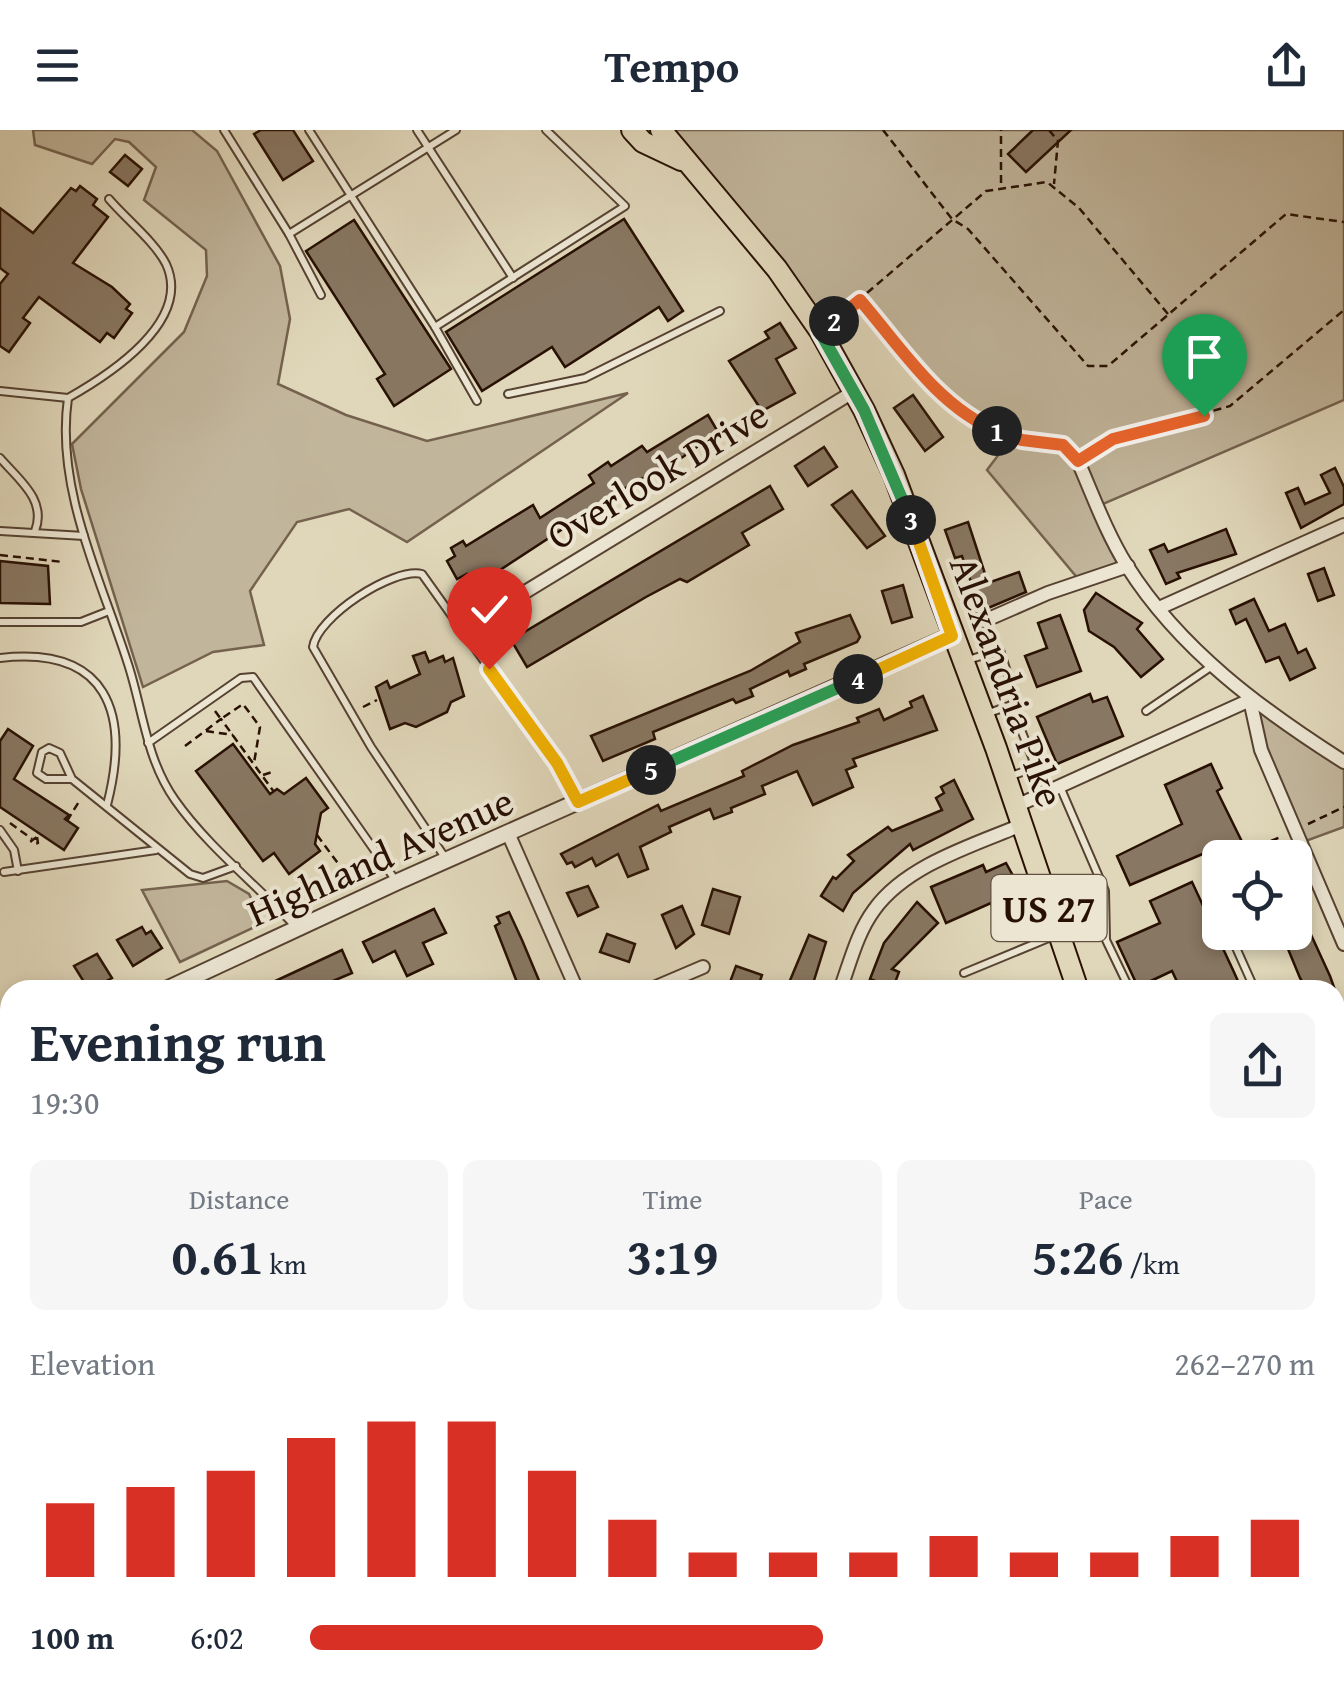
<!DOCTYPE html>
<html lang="en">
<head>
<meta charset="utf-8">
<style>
  :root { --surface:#fff; --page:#f6f6f7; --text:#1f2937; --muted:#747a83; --accent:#d93025 }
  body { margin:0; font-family:"Gentium Book Plus",serif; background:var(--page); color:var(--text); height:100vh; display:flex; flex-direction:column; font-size:38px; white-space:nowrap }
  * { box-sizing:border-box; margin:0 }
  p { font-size:32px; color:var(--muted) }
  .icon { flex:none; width:55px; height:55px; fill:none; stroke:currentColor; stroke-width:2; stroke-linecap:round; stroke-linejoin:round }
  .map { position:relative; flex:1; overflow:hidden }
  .drawer { position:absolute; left:0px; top:850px; width:1345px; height:718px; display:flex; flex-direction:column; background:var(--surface); border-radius:30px 30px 0 0; box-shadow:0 5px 15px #0003 }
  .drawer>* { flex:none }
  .controls { position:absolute; left:1202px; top:710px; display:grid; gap:20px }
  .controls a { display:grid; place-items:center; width:110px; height:110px; border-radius:15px; background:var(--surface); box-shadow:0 5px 15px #0003; font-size:50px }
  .pin { position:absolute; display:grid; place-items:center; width:85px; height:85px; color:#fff; margin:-102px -42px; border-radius:50% 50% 50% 0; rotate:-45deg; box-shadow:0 0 10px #0007 }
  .pin .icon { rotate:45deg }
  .km { position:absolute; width:50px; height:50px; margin:-25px; border-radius:50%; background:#222; color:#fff; font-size:28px; line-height:50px; text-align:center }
  .round { display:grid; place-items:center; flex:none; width:105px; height:105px; border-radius:15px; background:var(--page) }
  .summary { display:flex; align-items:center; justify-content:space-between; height:170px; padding:0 30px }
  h1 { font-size:55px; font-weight:700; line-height:75px }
  .metrics { display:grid; grid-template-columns:repeat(3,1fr); gap:15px; height:170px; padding:10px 30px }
  .metrics div { display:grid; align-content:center; border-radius:15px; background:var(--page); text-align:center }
  .metrics b { font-size:50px; font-weight:700 }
  .metrics small { font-size:28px; font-weight:400 }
  .metrics p { font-size:28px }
  .chart { height:280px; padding:20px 30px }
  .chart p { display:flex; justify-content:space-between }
  .chart svg { width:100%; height:180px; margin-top:10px; stroke:var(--accent); stroke-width:6 }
  ul { padding:0 30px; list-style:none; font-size:32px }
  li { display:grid; grid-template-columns:160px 120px 1fr; align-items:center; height:75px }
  li i { height:25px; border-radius:12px; background:var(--accent) }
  header { display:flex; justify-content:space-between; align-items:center; height:130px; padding:0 30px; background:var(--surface); font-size:45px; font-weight:700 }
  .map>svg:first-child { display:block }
  .green { fill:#c1b59b; stroke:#74624f; stroke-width:2.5 }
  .building { fill:#887762; stroke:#281003; stroke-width:2.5 }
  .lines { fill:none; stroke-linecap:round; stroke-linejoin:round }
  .service-casing { stroke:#564231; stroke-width:10 }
  .minor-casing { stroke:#564231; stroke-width:16 }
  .tertiary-casing { stroke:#564231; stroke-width:19 }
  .primary-casing { stroke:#281003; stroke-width:24 }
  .motorway-casing { stroke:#281003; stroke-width:26 }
  .path { stroke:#281003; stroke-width:2.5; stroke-dasharray:8 5; stroke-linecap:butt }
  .service { stroke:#ebe5d2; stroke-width:6 }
  .minor { stroke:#ebe5d2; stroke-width:12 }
  .tertiary { stroke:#ebe5d2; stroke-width:15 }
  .primary { stroke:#e0d7ba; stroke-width:20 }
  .motorway { stroke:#e0d7ba; stroke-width:22 }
  .split-1-casing { stroke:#fff; stroke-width:20 }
  .split-2-casing { stroke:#fff; stroke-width:20 }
  .split-3-casing { stroke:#fff; stroke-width:20 }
  .split-4-casing { stroke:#fff; stroke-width:20 }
  .split-5-casing { stroke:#fff; stroke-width:20 }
  .split-6-casing { stroke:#fff; stroke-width:20 }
  .split-1 { stroke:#f0652b; stroke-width:12 }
  .split-2 { stroke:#f0652b; stroke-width:12 }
  .split-3 { stroke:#22a559; stroke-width:12 }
  .split-4 { stroke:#f5b400; stroke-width:12 }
  .split-5 { stroke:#22a559; stroke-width:12 }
  .split-6 { stroke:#f5b400; stroke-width:12 }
  .labels { text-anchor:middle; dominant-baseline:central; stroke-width:8; stroke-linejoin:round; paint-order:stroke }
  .shield { fill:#ebe5d2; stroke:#625041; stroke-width:2.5 }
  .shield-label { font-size:38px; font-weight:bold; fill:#281003 }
  .street-label { font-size:40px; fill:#281003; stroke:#ebe5d2 }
</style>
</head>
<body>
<header><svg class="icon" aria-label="menu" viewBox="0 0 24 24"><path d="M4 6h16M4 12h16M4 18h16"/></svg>Tempo<svg class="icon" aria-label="share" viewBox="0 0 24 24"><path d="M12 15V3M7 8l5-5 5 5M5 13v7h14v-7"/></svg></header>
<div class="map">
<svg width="1344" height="1567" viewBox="0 0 1344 1567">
  <rect width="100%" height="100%" fill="#e0d7ba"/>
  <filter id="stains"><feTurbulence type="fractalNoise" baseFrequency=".002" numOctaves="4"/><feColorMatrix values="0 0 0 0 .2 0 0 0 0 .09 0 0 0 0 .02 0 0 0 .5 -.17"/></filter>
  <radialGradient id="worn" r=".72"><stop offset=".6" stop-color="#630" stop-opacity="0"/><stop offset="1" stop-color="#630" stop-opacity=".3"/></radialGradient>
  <g class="green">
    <path d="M33 0H192L217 21 280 136 290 189 278 254 346 285 427 311 628 263 407 412 349 379 297 392 250 461 264 515 213 522 143 557 81 359 72 314 184 202 207 146 206 120 144 70 156 37 129 12 115 9 92 34 35 15Z"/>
    <path d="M661 0H1344V270L1098 376 1128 436 1080 451 987 340 1012 307C945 280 906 223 860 170L820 201Z"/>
    <path d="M1250 570 1344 632V697L1303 712 1278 660Z"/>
    <path d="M227 751 249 764 263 793 180 832 142 760Z"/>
    <path d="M124 1558H225L231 1567H130Z"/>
    <path d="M350 1558H446L453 1567H354Z"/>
  </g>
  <g class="building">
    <path d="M261 0H293L313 31 283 50 254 4Z"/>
    <path d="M1033 0H1071L1026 42 1008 24Z"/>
    <path d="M125 25 142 39 128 56 110 42Z"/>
    <path d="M80 56 97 69 93 75 108 87 73 133 112 157 130 174 126 179 132 183 114 208 107 203 100 212 39 167 23 188 30 193 9 222 0 216V154L8 144 0 138V78L33 103 71 58 76 61Z"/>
    <path d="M624 89 683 181 668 191 659 177 565 237 552 217 482 261 446 202Z"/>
    <path d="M354 90 451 239 394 276 377 249 385 244 306 121Z"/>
    <path d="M780 193 796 218 776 229 795 263 762 281 729 231 769 208 765 202Z"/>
    <path d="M913 265 943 307 925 321 894 278Z"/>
    <path d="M708 285 718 302 666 339 636 351 500 440 473 454 467 444 457 449 447 431 455 426 451 418 463 411 466 416 533 375 540 388 594 353 589 345 608 332 611 336 642 316 647 322Z"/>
    <path d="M824 317 837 337 808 356 795 336Z"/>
    <path d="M1335 338 1344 357V374L1301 398 1286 363 1298 358 1305 374 1330 363 1321 345Z"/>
    <path d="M770 356 783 379 742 403 749 415 687 452 680 449 646 467 527 537 511 510Z"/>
    <path d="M852 361 885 406 867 418 832 375Z"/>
    <path d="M968 392 988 453 1019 442 1026 462 974 484 965 461 973 458 962 426 955 428 945 400Z"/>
    <path d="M1226 399 1236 424 1177 443 1180 448 1166 454 1150 420 1164 414 1168 422Z"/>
    <path d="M0 431 48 436 50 474 0 473Z"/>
    <path d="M1324 438 1334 465 1318 471 1308 444Z"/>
    <path d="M903 455 912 487 892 493 882 461Z"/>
    <path d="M1096 463 1142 493 1137 499 1163 529 1141 547 1114 517 1089 501 1084 480Z"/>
    <path d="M1254 469 1269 501 1285 494 1298 523 1306 519 1315 538 1290 550 1279 527 1266 532 1246 489 1236 494 1230 480Z"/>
    <path d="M850 485 860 507 857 512 804 534 806 539 790 546 788 541 750 559 753 566 736 573 733 569 653 602 655 609 603 631 591 606 750 541 800 512 796 503Z"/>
    <path d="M1060 485 1081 541 1037 557 1025 526 1047 518 1038 493Z"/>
    <path d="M425 522 429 532 443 526 445 532 453 528 464 566 451 572 447 582 416 597 405 593 390 599 376 557 387 551 390 558 420 544 413 526Z"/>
    <path d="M1090 564 1093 572 1107 567 1123 606 1057 634 1037 587Z"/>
    <path d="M923 566 937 600 853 629 856 636 846 640 853 657 813 675 797 641 762 656 765 664 731 678 732 682 714 689 710 679 669 697 671 702 640 717 648 739 628 747 618 724 596 736 592 728 575 737 572 732 567 734 561 724 658 675 661 681 744 646 742 641 793 615 859 592 857 588 879 579 884 590 912 577 910 572Z"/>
    <path d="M8 599 33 616 14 649 69 685 65 689 78 698 64 720 0 677V611Z"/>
    <path d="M233 614 270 664 277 659 284 664 306 648 328 678 321 683 315 714 320 721 289 744 274 723 263 731 196 641Z"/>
    <path d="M1211 634 1222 658 1217 661 1250 728H1224L1219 717 1130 755 1117 726 1182 694 1165 655Z"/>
    <path d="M954 650 973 689 913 720 910 714 853 763 843 781 821 766 833 747 836 749 854 731 848 725 888 697 892 701 942 680 936 668 944 663 941 657Z"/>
    <path d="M1006 733 1022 762 1034 799 1004 810 991 773 946 793 931 757 983 735 986 742Z"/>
    <path d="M1192 752 1233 840 1242 860H1181L1172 841 1138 857 1117 812 1160 793 1150 771Z"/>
    <path d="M588 756 598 777 578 786 567 763Z"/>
    <path d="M713 759 740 767 729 804 702 795Z"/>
    <path d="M1295 770 1330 846 1335 860H1307L1300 848 1281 802H1295Z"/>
    <path d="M917 772 938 793 892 839 899 842 893 858 870 849 884 813Z"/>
    <path d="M682 776 694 804 676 818 662 785Z"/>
    <path d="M434 779 446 803 423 813 433 834 407 846 395 821 373 832 363 812Z"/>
    <path d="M509 782 522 810 543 860H520L495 796 500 793 497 787Z"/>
    <path d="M142 797 146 804 151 801 162 818 133 836 117 810Z"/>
    <path d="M607 804 635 814 629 832 600 822Z"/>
    <path d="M809 805 826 812 811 860H786Z"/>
    <path d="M342 820 352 843 321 856 322 860H256Z"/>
    <path d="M97 824 112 848 89 860 74 836Z"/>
    <path d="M736 836 762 845 758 857 727 860Z"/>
  </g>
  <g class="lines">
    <g class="service-casing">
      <g id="service">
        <path d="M224 0 289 104 456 0"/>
        <path d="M309 0 435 197 625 76 546 0"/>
        <path d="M417 0 513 148"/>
        <path d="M109 69C126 89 155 112 166 134 193 192 107 246 68 268 55 359 101 449 128 534 143 580 146 629 175 670 208 717 257 755 296 797"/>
        <path d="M289 104 321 165"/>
        <path d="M435 197 477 271"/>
        <path d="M822 200 860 169"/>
        <path d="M0 261 68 268"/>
        <path d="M508 264 585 248 720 181"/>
        <path d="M0 328C19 350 47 370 35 401"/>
        <path d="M0 401 84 406"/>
        <path d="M0 492H81L109 481"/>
        <path d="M0 528C107 516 131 582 107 675"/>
        <path d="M968 530 1000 520 1017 573 986 584"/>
        <path d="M1011 575 1036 637 1011 646"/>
        <path d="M1146 581 1212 536"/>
        <path d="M148 613 241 548 253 547 396 751"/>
        <path d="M72 649H46L37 643 42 622 49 618 60 623 72 649 190 744 203 748 236 736"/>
        <path d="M1061 659 1105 761 1106 810 1130 860"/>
        <path d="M0 700 14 720 18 741"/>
        <path d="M446 729 371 617 313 517C317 487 393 437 422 444L534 601 578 671"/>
        <path d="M4 742 156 720"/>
        <path d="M1207 755 1220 784"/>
        <path d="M1229 802 1255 860"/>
        <path d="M964 843 1056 805"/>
        <path d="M1308 1558 1313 1567"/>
      </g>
    </g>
    <g class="minor-casing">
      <g id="minor">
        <path d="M1078 331C1093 366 1107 404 1127 436 1180 520 1262 580 1344 632"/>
        <path d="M1159 478 1344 395"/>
        <path d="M494 481 853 262"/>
        <path d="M984 491 1048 463 1128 436"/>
        <path d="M1250 570 1261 620 1344 814"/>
        <path d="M1016 676 1250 570"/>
        <path d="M508 703 577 860"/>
        <path d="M649 860 703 837"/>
        <path d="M840 860C850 833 857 803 874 780 906 735 974 715 1024 694"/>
        <path d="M1335 926 1344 922"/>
        <path d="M0 1486 10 1504"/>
        <path d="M38 1558 42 1567"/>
        <path d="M940 1558 942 1567"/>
        <path d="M1181 1558 1185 1567"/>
      </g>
    </g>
    <g class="tertiary-casing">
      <g id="tertiary">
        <path d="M165 860 397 752 951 506"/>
        <path d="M0 955 10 949"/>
      </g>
    </g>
    <g class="primary-casing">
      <g id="primary">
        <path d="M632 0 643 12 681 30"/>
        <path d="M661 0 777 139 820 201 864 280 894 345 996 618 1078 860"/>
        <path d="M1335 1363 1344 1373"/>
      </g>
    </g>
    <g class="motorway-casing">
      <g id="motorway">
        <path d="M0 1088 10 1102"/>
        <path d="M0 1193 10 1207"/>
        <path d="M250 1558 256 1567"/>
        <path d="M318 1558 323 1567"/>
      </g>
    </g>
    <g class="path">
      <path d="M883 0 952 89 968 99 1088 236H1108L1286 84 1344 92"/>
      <path d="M1049 0 1058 11 1054 54"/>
      <path d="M1001 53V0"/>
      <path d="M867 163 986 61 1047 52 1079 78 1168 184"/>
      <path d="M869 179C905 221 940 275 992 299 1015 309 1048 307 1067 319"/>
      <path d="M1090 320 1113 309 1230 276 1344 180"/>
      <path d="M0 425 63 432"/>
      <path d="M363 577 377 570"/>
      <path d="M215 581 221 589 243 574 260 597 254 633"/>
      <path d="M206 601 233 605"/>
      <path d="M185 616 221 589 274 662"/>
      <path d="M263 645 275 641"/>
      <path d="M67 691 80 670"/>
      <path d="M10 693 32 709"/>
      <path d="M1308 694 1344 677"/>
      <path d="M317 705 354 755"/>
      <path d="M37 707 38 713 34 714 31 711Z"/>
      <path d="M1247 721 1283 706"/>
      <path d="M900 1567 917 1558"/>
    </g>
    <use href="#service" class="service"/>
    <use href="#minor" class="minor"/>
    <use href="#tertiary" class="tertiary"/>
    <use href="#primary" class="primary"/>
    <use href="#motorway" class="motorway"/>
  </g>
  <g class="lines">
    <g class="split-1-casing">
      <path id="split-1" d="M997 301 1022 310 1063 315 1078 331 1113 309 1204 286"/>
    </g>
    <g class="split-2-casing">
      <path id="split-2" d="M834 191 860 170C900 216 938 277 997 301"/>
    </g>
    <g class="split-3-casing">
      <path id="split-3" d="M834 191 820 202 864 280 911 390"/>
    </g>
    <g class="split-4-casing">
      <path id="split-4" d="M858 549 952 506 911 390"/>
    </g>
    <g class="split-5-casing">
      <path id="split-5" d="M651 640 858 549"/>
    </g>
    <g class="split-6-casing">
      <path id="split-6" d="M489 539 557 633 578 672 651 640"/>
    </g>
    <use href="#split-1" class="split-1"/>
    <use href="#split-2" class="split-2"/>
    <use href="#split-3" class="split-3"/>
    <use href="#split-4" class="split-4"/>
    <use href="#split-5" class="split-5"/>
    <use href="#split-6" class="split-6"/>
  </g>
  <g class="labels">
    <rect class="shield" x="991.5" y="745" width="115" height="66" rx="8"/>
    <g class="shield-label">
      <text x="1049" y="778">US 27</text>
    </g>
    <g class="street-label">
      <text transform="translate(657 344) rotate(-31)">Overlook Drive</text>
      <text transform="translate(1008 551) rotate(70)">Alexandria Pike</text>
      <text transform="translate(380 726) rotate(-24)">Highland Avenue</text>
    </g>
  </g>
  <rect width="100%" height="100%" filter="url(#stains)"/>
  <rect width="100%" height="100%" fill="url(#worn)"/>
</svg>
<div class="controls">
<a><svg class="icon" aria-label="locate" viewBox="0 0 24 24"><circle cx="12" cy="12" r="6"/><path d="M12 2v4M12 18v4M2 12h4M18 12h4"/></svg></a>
</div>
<div class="pin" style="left:1204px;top:286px;background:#1e9e55"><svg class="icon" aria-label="arrive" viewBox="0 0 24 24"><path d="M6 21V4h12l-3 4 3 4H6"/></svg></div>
<div class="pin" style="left:489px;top:539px;background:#d93025"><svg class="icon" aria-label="check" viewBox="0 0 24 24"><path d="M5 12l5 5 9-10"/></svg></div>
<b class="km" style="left:997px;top:301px">1</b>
<b class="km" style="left:834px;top:191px">2</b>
<b class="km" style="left:911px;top:390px">3</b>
<b class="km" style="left:858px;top:549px">4</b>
<b class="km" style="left:651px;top:640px">5</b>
<section class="drawer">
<div class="summary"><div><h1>Evening run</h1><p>19:30</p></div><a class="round"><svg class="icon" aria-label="share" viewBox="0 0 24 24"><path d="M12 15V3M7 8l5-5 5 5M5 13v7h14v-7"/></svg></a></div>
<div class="metrics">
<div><p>Distance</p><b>0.61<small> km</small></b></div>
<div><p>Time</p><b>3:19</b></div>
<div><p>Pace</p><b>5:26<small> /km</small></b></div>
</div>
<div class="chart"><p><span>Elevation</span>262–270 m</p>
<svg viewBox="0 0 160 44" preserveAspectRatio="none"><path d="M5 44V26M15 44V22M25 44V18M35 44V10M45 44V6M55 44V6M65 44V18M75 44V30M85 44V38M95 44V38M105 44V38M115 44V34M125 44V38M135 44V38M145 44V34M155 44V30"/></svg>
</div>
<ul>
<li><b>100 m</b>6:02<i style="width:51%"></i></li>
</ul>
</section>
</div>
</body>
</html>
